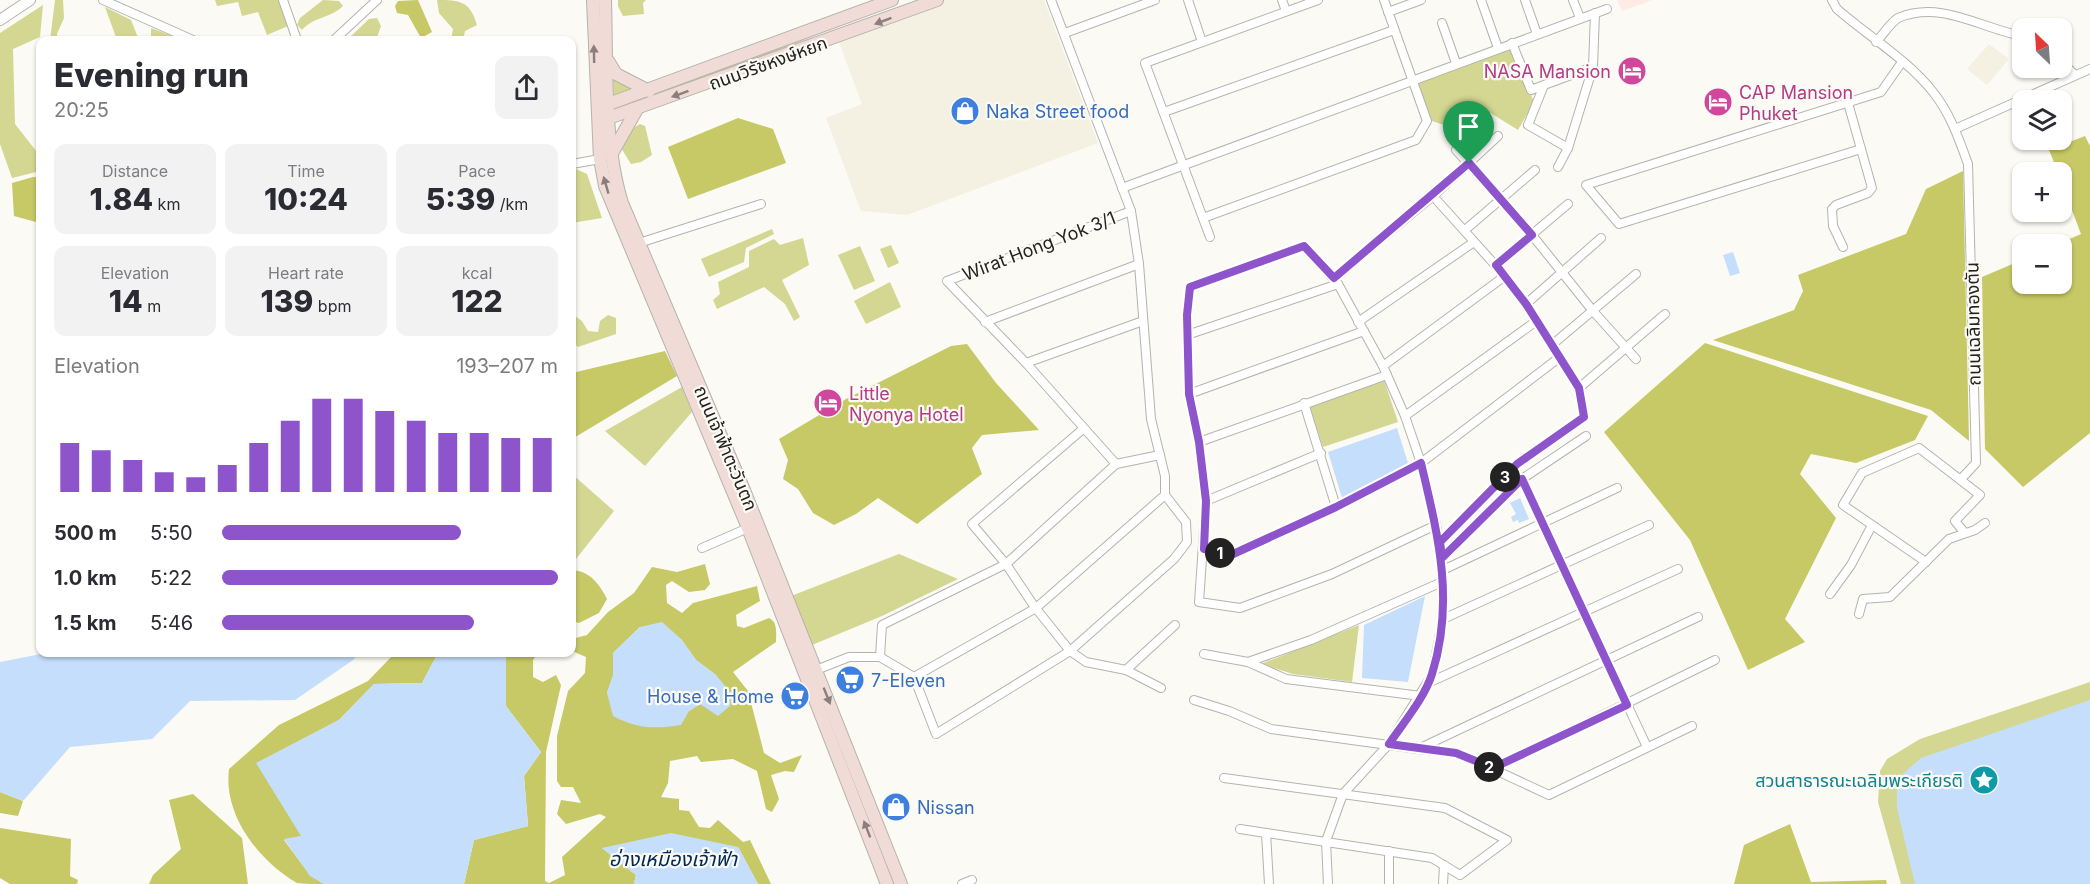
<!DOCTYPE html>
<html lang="en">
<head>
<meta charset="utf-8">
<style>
  :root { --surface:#fff; --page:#f2f2f3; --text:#2b2b33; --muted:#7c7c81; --accent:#8d54cc }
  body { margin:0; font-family:Inter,"Noto Sans Thai",sans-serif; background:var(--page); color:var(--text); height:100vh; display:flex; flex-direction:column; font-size:22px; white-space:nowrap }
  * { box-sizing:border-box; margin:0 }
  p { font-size:20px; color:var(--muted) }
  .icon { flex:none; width:33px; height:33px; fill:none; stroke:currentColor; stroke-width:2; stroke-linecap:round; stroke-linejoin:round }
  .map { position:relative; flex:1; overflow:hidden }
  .sheet { position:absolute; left:36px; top:36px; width:540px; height:621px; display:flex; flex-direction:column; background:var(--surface); border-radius:12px; box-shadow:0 2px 4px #0004 }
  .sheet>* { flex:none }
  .needle { width:39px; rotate:335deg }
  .buttons { position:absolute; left:2012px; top:18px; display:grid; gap:12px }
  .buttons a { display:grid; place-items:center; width:60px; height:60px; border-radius:12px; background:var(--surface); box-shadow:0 2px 4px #0004; font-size:30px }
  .pin { position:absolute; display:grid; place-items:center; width:51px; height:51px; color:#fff; margin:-62px -26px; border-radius:50% 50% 50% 0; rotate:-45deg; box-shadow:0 0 6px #0007 }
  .pin .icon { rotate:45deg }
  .km { position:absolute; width:30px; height:30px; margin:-15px; border-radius:50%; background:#222; color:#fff; font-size:16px; line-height:30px; text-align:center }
  .round { display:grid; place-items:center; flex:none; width:63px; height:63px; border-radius:12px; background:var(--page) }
  .head { display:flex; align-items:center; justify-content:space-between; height:102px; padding:0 18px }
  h1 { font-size:33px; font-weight:800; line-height:45px }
  .stats { display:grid; grid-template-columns:repeat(3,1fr); gap:9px; height:102px; padding:6px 18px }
  .stats div { display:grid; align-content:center; border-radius:12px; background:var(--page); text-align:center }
  .stats b { font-size:30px; font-weight:800 }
  .stats small { font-size:16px; font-weight:400 }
  .stats p { font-size:16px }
  .chart { height:168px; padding:12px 18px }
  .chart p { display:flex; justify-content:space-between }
  .chart svg { width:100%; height:108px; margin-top:6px; stroke:var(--accent); stroke-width:6 }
  ul { padding:0 18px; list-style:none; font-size:20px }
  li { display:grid; grid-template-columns:96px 72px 1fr; align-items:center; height:45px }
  li i { height:15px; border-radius:8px; background:var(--accent) }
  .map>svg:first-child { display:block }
  .built { fill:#f4f1e3 }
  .education { fill:#ffebe4 }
  .green { fill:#d4d791 }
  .forest { fill:#c6c965; fill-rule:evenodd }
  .water { fill:#c5defc }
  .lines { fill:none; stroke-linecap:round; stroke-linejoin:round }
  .minor-casing { stroke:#b4b3ad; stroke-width:10 }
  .tertiary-casing { stroke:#b4b3ad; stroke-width:12 }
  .secondary-casing { stroke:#b4b3ad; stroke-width:14 }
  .minor { stroke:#fff; stroke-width:8 }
  .tertiary { stroke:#fff; stroke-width:10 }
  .secondary { stroke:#f1dbd6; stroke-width:12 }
  .oneway { fill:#8a7f7c }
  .route-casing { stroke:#fff; stroke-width:12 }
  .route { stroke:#8d54cc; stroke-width:8 }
  .labels { text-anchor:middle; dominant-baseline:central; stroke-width:4.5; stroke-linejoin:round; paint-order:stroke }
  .street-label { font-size:18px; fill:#232321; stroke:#fbfaf4 }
  .hotel-label { font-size:18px; fill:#b23c85; stroke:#fbfaf4; text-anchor:start }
  .shop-label { font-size:18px; fill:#366cbe; stroke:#fbfaf4; text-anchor:start }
  .culture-label { font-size:18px; fill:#0d838f; stroke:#fbfaf4; text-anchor:end }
  .water-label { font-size:20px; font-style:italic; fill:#002a57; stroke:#fbfaf4 }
</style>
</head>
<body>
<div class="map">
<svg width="2090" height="884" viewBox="0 0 2090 884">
  <rect width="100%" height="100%" fill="#fbfaf4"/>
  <g class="built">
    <path d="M945 0H1044L1098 143 907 215 861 211 826 118 862 104 838 40Z"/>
    <path d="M1989 44 2009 59 1987 85 1967 69Z"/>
  </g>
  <path class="education" d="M1617 0H1653L1622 11Z"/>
  <g class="green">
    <path d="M55 0H63L64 18 57 34V40H50Z"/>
    <path d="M215 0H280L288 26 267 35 258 12 242 16 238 2 217 6Z"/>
    <path d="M323 0 339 1 343 6C331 18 313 17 302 30L297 25 300 18Z"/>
    <path d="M437 0C460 0 470 1 477 25L465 31 463 40H451L453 29 439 13Z"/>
    <path d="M618 0H646L643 3 644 14 623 16 618 6Z"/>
    <path d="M43 5 40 37 13 49 15 124 40 156V171L12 178 0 144V33Z"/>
    <path d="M105 7 131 20 139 40H117Z"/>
    <path d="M377 18 381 26 376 40H347L369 19Z"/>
    <path d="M151 28 178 38V40H146L151 38Z"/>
    <path d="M814 37 644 101 625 105 762 53Z"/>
    <path d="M1511 46 1534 102 1518 130 1481 107 1456 129 1429 120 1415 80Z"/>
    <path d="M613 76 637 89 614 99Z"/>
    <path d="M640 124 645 126 652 155 641 162 631 164 618 143 631 129Z"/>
    <path d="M576 169 587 174 602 218 572 223V170Z"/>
    <path d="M772 229 774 234 746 248 744 262 709 277 701 259Z"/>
    <path d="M803 238 809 265 782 280 800 317 794 321 785 304 764 287 717 309 713 300 720 294 718 282 749 267V251L774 239 780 245Z"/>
    <path d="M891 245 899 263 888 268 880 249Z"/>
    <path d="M860 246 875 281 854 290 838 255Z"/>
    <path d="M890 282 901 307 866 324 854 301Z"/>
    <path d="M572 295 575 316 582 321 588 331 598 332 600 321 608 315 616 318V334L578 347 572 342Z"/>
    <path d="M1384 380 1398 422 1323 447 1309 405Z"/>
    <path d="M682 387 692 412 645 466 605 431Z"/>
    <path d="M572 474 614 511 572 564Z"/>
    <path d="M899 554 958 579 882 616 812 645 791 596Z"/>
    <path d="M1359 625 1352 682 1293 674 1261 664Z"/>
    <path d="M2090 682V884H1901L1878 802 1880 771 1887 759 1920 739Z"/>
  </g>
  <g class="forest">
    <path d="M418 0 432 32 421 38 408 15 397 13 395 6 398 1Z"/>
    <path d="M738 118 773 129 786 163 688 199 668 147Z"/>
    <path d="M2085 136 2090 146V433L2023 487 1985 449 1982 277 2022 260V284H2061V244H2058L2081 234 2061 181V172H2058L2049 150Z"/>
    <path d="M1963 171 1969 441 1931 410 1713 340 1794 310 1803 291 1798 275 1906 234 1926 189Z"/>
    <path d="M33 177 40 178V219L36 222 14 216 12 183Z"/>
    <path d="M1705 343 1928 416 1915 440 1856 463 1811 454 1800 474 1836 518 1785 619 1805 642 1748 670 1690 540 1604 432Z"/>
    <path d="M967 344 996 383 1039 430 982 435 972 448 982 474 917 524 878 498 856 514 834 525 813 513 798 489 783 479 788 460 779 439 846 399 951 346Z"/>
    <path d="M665 351 677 376 572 439V373Z"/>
    <path d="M705 564 710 584 705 590 689 592 672 581 666 585 667 603 682 613 693 603 757 586 760 601 736 615 737 626 744 628 769 618C778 622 776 633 776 642L733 672 748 691 764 753 780 763 802 755 794 772 785 771 771 775 779 799 772 812 766 809 757 771 733 759 701 762 697 756 670 761 668 783 661 797 679 799V810L689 811 699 827 710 828 718 820 743 842 750 840 771 884H758L738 847 602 848 636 875 634 884H464L474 840 528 826 524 776 541 752 506 706V653H538L533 660V677L543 682 556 675 561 685 546 752 545 881 549 883 565 875 562 857 606 817 600 814 566 824 557 814 561 800 581 803 573 787H561L557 781V736L568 691 585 673 586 657 572 651V639L587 635 608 612 634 593 652 567 677 572ZM640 627 681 639 696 660 716 675 700 704 689 711 607 693 613 676V653Z"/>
    <path d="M572 570C590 571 599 584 607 599L599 613 579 623 572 621Z"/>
    <path d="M395 653H438L422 683 374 684 339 720 257 763 302 836 284 840 310 875 324 884C317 884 303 884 297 883 259 861 223 815 229 769L279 725 368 681Z"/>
    <path d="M0 792 23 801 18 816 0 813Z"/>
    <path d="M193 794 242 838 248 884H149L153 875 181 849 169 800Z"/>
    <path d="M1790 824 1811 882 1886 880 1887 884H1734L1744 845Z"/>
    <path d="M0 828 71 839 70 876 78 880 77 884H10L0 878Z"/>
  </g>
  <g class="water">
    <path d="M1733 252 1740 273 1730 276 1723 255Z"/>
    <path d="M1397 428 1408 463 1342 498 1328 452Z"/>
    <path d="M1520 498 1529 519 1519 523 1518 520 1513 522 1511 517 1516 514 1510 503Z"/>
    <path d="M1425 596 1408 682 1362 678 1364 625Z"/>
    <path d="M662 622 681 639 696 660 716 675 731 693 730 706 718 716 700 704 689 711 681 725C654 729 638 729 613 716L607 693 613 675V653L640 627Z"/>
    <path d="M46 653V652L359 653 353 660 295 700 190 701 152 739 70 747 23 801 0 792V662Z"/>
    <path d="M438 653H506V706L541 752 524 776 528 826 474 840 464 884H324L310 876 284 839 301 836 256 763 339 720 374 684 422 683Z"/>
    <path d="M2090 700V884H1915L1897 808V779L1921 758Z"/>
    <path d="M671 833 738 847 758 884H634L636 875 602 848Z"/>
  </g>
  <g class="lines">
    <g class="minor-casing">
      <g id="minor">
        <path d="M103 0 193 40"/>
        <path d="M283 0 297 40"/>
        <path d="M1188 0 1202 42"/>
        <path d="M1282 0 1286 11"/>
        <path d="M1481 0 1498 48"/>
        <path d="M1525 0 1537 34"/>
        <path d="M1573 0 1580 18"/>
        <path d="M1832 0 1837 9C1868 36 1908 60 1933 92 1950 113 1959 139 1968 164L1976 463 1961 479"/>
        <path d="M1388 12 1421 0"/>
        <path d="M1442 23 1456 63"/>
        <path d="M1065 33 1155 0"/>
        <path d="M334 40 377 0"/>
        <path d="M1876 42C1883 35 1890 23 1898 18 1941 0 1980 28 2022 36"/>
        <path d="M1512 43 1531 90 1544 85 1528 125 1568 148"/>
        <path d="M2061 61 2075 75"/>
        <path d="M1544 85 1593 67"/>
        <path d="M1848 103 1861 149 1619 224 1586 185 1881 92 1902 62"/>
        <path d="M1164 112 1394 30"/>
        <path d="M1955 129 2090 69"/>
        <path d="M1456 150 1532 235 1593 311 1636 359"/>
        <path d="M572 164 600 159"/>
        <path d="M1558 167 1568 148 1593 67 1595 13"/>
        <path d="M1122 188 1607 9"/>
        <path d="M1433 196 1505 276 1526 304 1579 388 1584 417 1517 464 1440 542"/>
        <path d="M1203 218 1416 140 1427 121 1384 0"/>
        <path d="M1465 230 1535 170"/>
        <path d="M1210 237 1145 63 1318 0"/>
        <path d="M639 243 761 204"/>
        <path d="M1843 247 1833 226 1832 209 1836 205 1868 193 1872 188 1861 149"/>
        <path d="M1496 265 1568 204"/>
        <path d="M1334 278 1433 196 1498 136"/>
        <path d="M1526 304 1601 238"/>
        <path d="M985 322 1139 264"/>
        <path d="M1358 322 1474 242"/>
        <path d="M1187 335 1338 284"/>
        <path d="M1553 344 1636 274"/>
        <path d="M1026 363 1143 321"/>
        <path d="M1383 366 1505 276"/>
        <path d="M1579 388 1665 314"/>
        <path d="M1189 394 1364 331"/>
        <path d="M1304 403 1336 507"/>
        <path d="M1405 416 1535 322"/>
        <path d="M1083 429 972 524 1006 564 1034 606 1070 651 1086 662 1126 670 1161 688"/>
        <path d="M1199 442 1387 375"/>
        <path d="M1116 464 1026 363 947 281 1131 211"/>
        <path d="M1522 479 1647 747"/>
        <path d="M1206 501 1321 453"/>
        <path d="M702 548 748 528"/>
        <path d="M1204 549 1231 555 1336 507 1421 463 1560 357"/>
        <path d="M1442 558 1522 479 1586 436"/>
        <path d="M1926 562 1843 505 1862 473 1919 448 1980 495 1955 521 1964 532"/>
        <path d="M1443 570 1617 488"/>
        <path d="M1830 594 1851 565 1871 527"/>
        <path d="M1859 614 1863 599 1890 597 1949 539 1975 530 1985 523"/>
        <path d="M1443 619 1649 525"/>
        <path d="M1204 654 1248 662 1286 679 1421 696"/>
        <path d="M880 657 882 625 1006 564 1116 464 1160 455"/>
        <path d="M1248 662 1311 640 1442 582"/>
        <path d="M816 670 849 657H880L914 677 936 734 1070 651 1174 559 1187 542 1186 522 1165 495V476L1151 419 1139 264 1131 211 1051 0"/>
        <path d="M1126 670 1175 625"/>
        <path d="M914 677 1036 608 1165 495"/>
        <path d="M1428 683 1678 569"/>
        <path d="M1194 700 1229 711 1271 729 1418 749 1698 617"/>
        <path d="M1418 749 1456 753 1493 769 1715 660"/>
        <path d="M1493 769 1549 795 1692 726"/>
        <path d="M1224 778 1445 808 1507 840 1460 875 1432 858 1240 829"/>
        <path d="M1266 833 1269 884"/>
        <path d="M1389 851V884"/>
        <path d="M962 884 972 880"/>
        <path d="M1328 884 1326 841 1343 794 1389 744 1432 675 1443 619V570L1440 542 1421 463 1405 416 1383 366 1338 284 1304 246 1190 287 1187 315 1189 394 1199 442 1206 501 1199 602 1240 608 1332 574 1436 525"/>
        <path d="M1443 884 1444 865"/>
      </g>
    </g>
    <g class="tertiary-casing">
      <path id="tertiary" d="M0 20 30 0"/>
    </g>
    <g class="secondary-casing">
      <g id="secondary">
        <path d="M593 0 600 159 605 186 746 523 887 884"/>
        <path d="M605 0C607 64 603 142 622 203L744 490 901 884"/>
        <path d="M608 61 616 74 649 91"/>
        <path d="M603 106 892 0"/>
        <path d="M603 120 937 0"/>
        <path d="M611 155 637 109"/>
      </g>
    </g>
    <use href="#minor" class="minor"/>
    <use href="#tertiary" class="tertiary"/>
    <use href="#secondary" class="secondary"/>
  </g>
  <defs><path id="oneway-solid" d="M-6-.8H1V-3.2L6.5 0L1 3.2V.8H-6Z" transform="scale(1.5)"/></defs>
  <g class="oneway">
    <use href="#oneway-solid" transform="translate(883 21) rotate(159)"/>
    <use href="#oneway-solid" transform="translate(594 54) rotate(-91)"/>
    <use href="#oneway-solid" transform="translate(680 94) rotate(160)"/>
    <use href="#oneway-solid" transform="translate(606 185) rotate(-106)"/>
    <use href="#oneway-solid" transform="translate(827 696) rotate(68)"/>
    <use href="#oneway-solid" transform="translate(867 829) rotate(-111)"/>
  </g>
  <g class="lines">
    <g class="route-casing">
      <path id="route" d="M1469 163 1334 278 1304 246 1190 287 1187 315 1189 394 1199 442 1206 501 1204 549 1231 555 1336 507 1421 463C1438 535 1455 601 1432 674 1424 699 1403 723 1389 744L1456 753 1493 768 1627 705 1522 479 1442 558 1440 542 1517 464 1584 417 1579 388 1526 304 1496 265 1532 235 1469 163"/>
    </g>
    <use href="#route" class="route"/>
  </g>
  <defs>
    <g id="hotel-disc" transform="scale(1.5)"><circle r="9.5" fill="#d1479c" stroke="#fbfaf4"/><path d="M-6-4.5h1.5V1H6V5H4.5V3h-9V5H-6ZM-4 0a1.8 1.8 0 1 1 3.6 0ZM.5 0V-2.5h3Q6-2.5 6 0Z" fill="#fff"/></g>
    <g id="shop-disc" transform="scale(1.5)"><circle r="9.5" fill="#3f7fe0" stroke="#fbfaf4"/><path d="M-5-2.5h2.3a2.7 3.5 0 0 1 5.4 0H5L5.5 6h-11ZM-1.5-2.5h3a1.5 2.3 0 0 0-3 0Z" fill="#fff"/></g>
    <g id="supermarket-disc" transform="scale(1.5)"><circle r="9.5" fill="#3f7fe0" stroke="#fbfaf4"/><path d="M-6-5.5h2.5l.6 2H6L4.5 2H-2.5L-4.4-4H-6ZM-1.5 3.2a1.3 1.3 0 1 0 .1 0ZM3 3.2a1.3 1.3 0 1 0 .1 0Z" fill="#fff"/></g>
    <g id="sight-disc" transform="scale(1.5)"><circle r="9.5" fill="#0f9aa8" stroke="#fbfaf4"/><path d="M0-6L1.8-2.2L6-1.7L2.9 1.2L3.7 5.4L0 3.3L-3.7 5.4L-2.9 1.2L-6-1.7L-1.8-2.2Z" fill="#fff"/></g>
  </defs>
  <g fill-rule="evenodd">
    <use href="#hotel-disc" x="1632" y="71"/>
    <use href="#hotel-disc" x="1718" y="102"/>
    <use href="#shop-disc" x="965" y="111"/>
    <use href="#hotel-disc" x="828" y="403"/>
    <use href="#supermarket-disc" x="850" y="680"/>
    <use href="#supermarket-disc" x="795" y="696"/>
    <use href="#sight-disc" x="1984" y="780"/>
    <use href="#shop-disc" x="896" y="807"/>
  </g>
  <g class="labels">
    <g class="street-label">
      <text transform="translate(768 63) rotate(-20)">ถนนวิรัชหงษ์หยก</text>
      <text transform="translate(1039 246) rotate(-21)">Wirat Hong Yok 3/1</text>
      <text transform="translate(1973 324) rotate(-91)">ถนนเฉลิมทองตัน</text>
      <text transform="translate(726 448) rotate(67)">ถนนเจ้าฟ้าตะวันตก</text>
    </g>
    <g class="hotel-label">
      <text x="1611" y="71" text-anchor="end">NASA Mansion</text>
      <text x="1739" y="92">CAP Mansion<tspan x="1739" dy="21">Phuket</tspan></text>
      <text x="849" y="393">Little<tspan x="849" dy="21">Nyonya Hotel</tspan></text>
    </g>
    <g class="shop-label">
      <text x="986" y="111">Naka Street food</text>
      <text x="871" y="680">7-Eleven</text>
      <text x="774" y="696" text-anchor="end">House &amp; Home</text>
      <text x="917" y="807">Nissan</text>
    </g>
    <g class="culture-label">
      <text x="1963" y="780">สวนสาธารณะเฉลิมพระเกียรติ</text>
    </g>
    <g class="water-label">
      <text x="673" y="859">อ่างเหมืองเจ้าฟ้า</text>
    </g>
  </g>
</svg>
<div class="buttons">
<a><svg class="needle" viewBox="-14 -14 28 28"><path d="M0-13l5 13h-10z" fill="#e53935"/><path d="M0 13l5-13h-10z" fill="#7c7c81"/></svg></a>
<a><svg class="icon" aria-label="layers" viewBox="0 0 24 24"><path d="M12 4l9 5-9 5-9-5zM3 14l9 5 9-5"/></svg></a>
<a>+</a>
<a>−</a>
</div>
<div class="pin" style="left:1469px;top:163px;background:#1e9e55"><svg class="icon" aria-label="arrive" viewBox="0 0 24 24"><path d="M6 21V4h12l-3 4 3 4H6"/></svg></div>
<b class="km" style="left:1220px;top:553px">1</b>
<b class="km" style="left:1489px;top:767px">2</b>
<b class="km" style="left:1505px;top:477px">3</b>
<section class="sheet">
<div class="head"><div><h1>Evening run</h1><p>20:25</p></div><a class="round"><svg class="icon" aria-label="share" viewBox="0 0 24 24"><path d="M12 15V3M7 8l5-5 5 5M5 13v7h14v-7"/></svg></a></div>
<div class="stats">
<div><p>Distance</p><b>1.84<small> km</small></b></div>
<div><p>Time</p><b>10:24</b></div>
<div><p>Pace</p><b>5:39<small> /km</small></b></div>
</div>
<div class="stats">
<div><p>Elevation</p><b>14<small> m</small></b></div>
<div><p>Heart rate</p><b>139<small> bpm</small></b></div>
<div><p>kcal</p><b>122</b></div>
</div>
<div class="chart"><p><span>Elevation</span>193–207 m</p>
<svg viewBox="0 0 160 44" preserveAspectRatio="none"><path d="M5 44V24M15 44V27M25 44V31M35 44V36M45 44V38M55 44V33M65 44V24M75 44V15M85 44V6M95 44V6M105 44V11M115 44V15M125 44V20M135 44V20M145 44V22M155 44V22"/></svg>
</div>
<ul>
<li><b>500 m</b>5:50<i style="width:71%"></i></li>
<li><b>1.0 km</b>5:22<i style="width:100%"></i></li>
<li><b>1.5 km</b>5:46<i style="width:75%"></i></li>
</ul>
</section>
</div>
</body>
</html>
